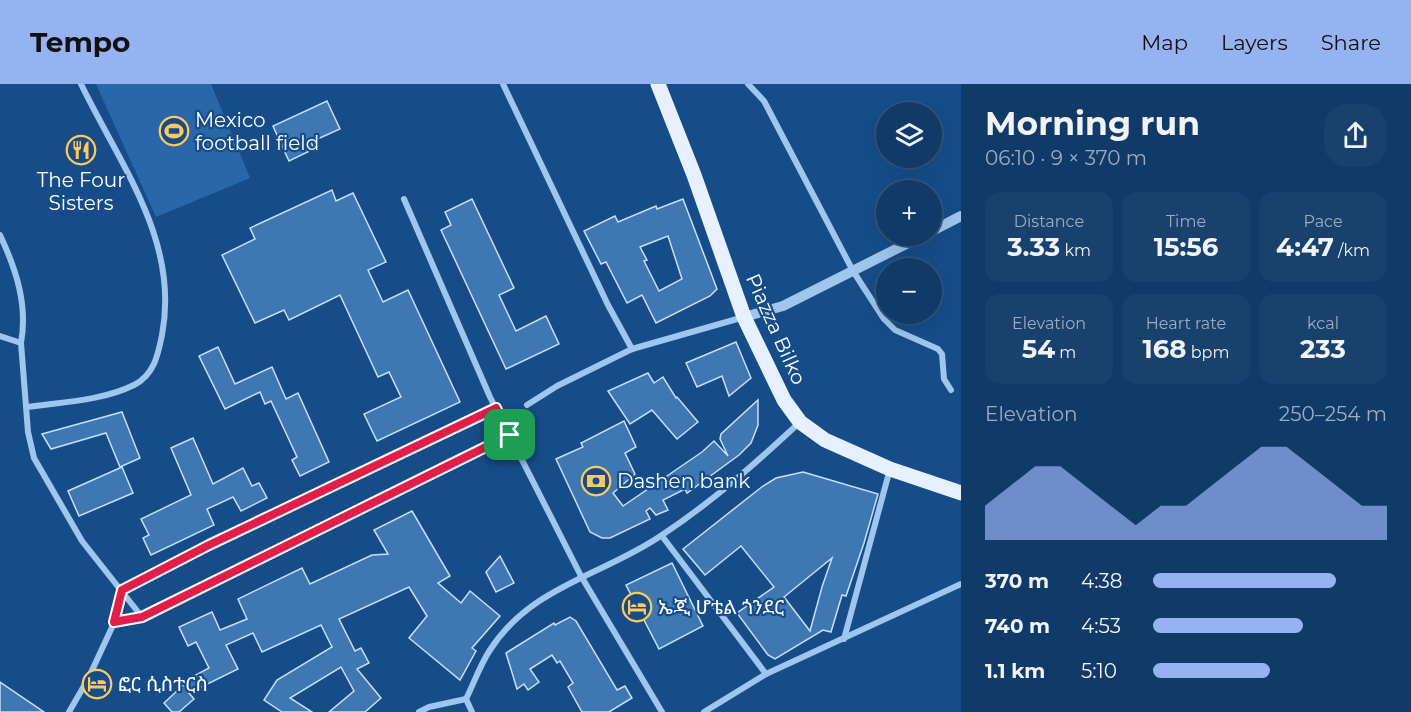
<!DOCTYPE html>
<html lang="en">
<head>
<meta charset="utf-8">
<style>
  :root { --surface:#103a67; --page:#19416d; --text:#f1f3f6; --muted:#9cadc0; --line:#30547b; --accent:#95b2f1 }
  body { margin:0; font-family:Montserrat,"Noto Sans Ethiopic",sans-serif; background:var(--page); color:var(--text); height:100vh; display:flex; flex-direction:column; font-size:22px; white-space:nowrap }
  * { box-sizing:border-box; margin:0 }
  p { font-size:20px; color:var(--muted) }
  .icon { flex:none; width:33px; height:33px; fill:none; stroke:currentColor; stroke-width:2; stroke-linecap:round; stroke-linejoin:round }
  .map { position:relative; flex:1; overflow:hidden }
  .details { display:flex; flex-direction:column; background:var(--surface); width:450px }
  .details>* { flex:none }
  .buttons { position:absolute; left:876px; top:18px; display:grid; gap:12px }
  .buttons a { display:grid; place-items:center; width:66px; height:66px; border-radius:50%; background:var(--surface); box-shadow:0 6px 24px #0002,0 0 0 2px var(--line); font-size:30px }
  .pin { position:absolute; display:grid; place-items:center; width:51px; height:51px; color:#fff; margin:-26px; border-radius:12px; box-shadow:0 3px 9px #0006 }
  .round { display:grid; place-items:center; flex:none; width:63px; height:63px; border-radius:24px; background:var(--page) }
  .summary { display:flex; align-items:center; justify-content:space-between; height:102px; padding:0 24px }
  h1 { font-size:33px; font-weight:700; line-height:45px }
  .metrics { display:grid; grid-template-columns:repeat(3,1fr); gap:9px; height:102px; padding:6px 24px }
  .metrics div { display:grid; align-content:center; border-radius:15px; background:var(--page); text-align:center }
  .metrics b { font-size:26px; font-weight:700 }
  .metrics small { font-size:16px; font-weight:400 }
  .metrics p { font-size:16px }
  .chart { height:168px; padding:12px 24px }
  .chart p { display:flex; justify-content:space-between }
  .chart svg { width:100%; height:108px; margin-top:6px; fill:var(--accent); opacity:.7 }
  ul { padding:0 24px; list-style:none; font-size:20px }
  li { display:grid; grid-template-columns:96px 72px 1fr; align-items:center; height:45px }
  li i { height:15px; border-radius:8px; background:var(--accent) }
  header { display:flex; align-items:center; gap:36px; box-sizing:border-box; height:84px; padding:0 30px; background:var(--accent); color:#111 }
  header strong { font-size:28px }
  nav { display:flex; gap:33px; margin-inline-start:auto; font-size:21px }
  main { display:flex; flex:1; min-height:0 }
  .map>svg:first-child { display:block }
  .green { fill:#2967a8 }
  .building { fill:#3e77b2; stroke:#c4dffb; stroke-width:1.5; fill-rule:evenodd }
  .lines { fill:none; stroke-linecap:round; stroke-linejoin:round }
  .minor { stroke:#9ec6ee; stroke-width:6 }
  .tertiary { stroke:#9ec6ee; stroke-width:10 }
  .primary { stroke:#e6f0ff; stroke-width:15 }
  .route-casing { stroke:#fff; stroke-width:12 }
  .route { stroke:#e11d48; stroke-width:8 }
  .labels { text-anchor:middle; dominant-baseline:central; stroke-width:4.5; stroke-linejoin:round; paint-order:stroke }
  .poi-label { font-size:20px; fill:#fff; stroke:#164d89; text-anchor:start }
  .street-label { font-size:20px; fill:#fff; stroke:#164d89 }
</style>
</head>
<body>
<header>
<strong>Tempo</strong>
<nav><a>Map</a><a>Layers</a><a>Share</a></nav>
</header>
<main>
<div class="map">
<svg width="961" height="628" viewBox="0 0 961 628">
  <rect width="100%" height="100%" fill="#164d89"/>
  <path class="green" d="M96 0H211L250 94 156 133Z"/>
  <g class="building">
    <path d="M327 17 340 45 311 58 314 65 289 77 273 42Z"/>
    <path d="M332 106 336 117 353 109 386 178 368 186 383 218 408 206 460 318 377 357 364 330 401 313 389 288 378 293 340 211 289 236 284 226 255 239 222 171 255 155 250 144Z"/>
    <path d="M472 115 514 204 499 211 516 247 546 232 559 260 506 285 441 146 451 141 445 128Z"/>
    <path d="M683 115 717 205 710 212 656 239 642 211 627 219 606 178 601 180 584 147 615 132 618 138 656 122 657 125ZM668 152 682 195 659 207 644 177 647 176 640 163Z"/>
    <path d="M736 258 751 294 729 312 722 292 697 303 686 279Z"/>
    <path d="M218 263 235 300 272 283 286 315 298 309 329 378 300 392 292 376 297 373 271 317 265 320 260 308 225 325 199 272Z"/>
    <path d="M648 289 654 299 663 293 676 314 677 313 698 338 677 355 652 326 630 340 608 307Z"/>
    <path d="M758 316V341L751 359 739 371 687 409 685 405 663 416 668 426 656 431 650 424 646 427 650 435 610 454H602L590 448 556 375 583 363 581 359 624 337 636 363 625 369 635 390 613 409 623 422 702 368 714 357 728 372 720 355 721 350Z"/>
    <path d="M122 328 140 374 120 383 106 349 51 365 42 350Z"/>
    <path d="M193 354 213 400 243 384 252 402 259 399 267 414 241 427 233 413 207 425 214 441 151 471 143 454 149 451 141 435 191 411 171 364Z"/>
    <path d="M122 383 133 409 79 432 68 407Z"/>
    <path d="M803 388 878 410 864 459 846 512 842 511 831 548 823 546 775 575 768 571 737 529 774 503 741 462 705 491 683 465 763 402 776 394ZM832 474 822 503 810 547 784 513Z"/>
    <path d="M412 427 450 492 438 499 461 519 470 507 500 532 472 564 476 567 460 596 409 554 427 532 409 503 339 535 355 567 361 564 369 579 357 585 381 614 365 628H329L354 607 341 583 290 614 312 628H282L264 616 277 596 332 563 321 541 262 568 253 549 226 561 238 585 189 609 194 615 179 628H172L164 619 192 593 209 584 196 558 188 562 179 543 212 528 220 546 247 535 238 515 302 484 310 500 372 471 388 470 374 446Z"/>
    <path d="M500 472 514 499 496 508 486 488Z"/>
    <path d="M672 479 703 542 659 565 626 501Z"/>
    <path d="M570 533 576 537 617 606 625 602 632 614 609 628H582L568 603 573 599 560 577 557 579 552 571 530 585 539 598 528 606 524 600 517 605 506 569 554 539 555 541Z"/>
    <path d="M0 598 44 628H0Z"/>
  </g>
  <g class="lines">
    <g class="minor">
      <path d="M503 0 608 221 632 265"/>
      <path d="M748 0 764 17 853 187 884 235 895 246 938 265 942 270 944 295 951 306"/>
      <path d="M404 115 490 313 581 492 662 628"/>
      <path d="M0 151C16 185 28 221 21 259"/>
      <path d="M0 252 21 259 28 348 34 374 82 457 142 533"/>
      <path d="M527 321 557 302 632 265 744 233"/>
      <path d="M27 323C61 318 102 317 134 301 154 291 158 271 162 251 180 157 120 81 81 0"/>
      <path d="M662 452 766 590"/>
      <path d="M114 539 142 533 269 472 510 351"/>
      <path d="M844 555 890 385"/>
      <path d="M466 615C474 599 480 581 490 566 531 502 604 491 662 451 712 418 756 379 800 338"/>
      <path d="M466 615 472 628"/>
      <path d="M69 628 88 595 114 539 122 506 209 461 496 324"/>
      <path d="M419 628 429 623 466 615"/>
      <path d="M704 628 766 590 961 500"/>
    </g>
    <g class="tertiary">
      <path d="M932 147 961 132"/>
      <path d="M744 233 783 222 922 152"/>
    </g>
    <path class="primary" d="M658 0 694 91 744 233 784 316 800 338 825 356 890 385 961 409"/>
  </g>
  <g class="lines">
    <g class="route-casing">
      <path id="route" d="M496 324 510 351 142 533 114 538 122 506 209 461Z"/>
    </g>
    <use href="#route" class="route"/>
  </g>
  <defs>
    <g id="stadium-ring" transform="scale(1.5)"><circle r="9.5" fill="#164d89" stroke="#ffc95c" stroke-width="1.5"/><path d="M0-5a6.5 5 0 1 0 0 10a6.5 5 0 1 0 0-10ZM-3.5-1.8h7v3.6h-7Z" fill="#ffc95c"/></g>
    <g id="restaurant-ring" transform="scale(1.5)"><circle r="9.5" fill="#164d89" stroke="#ffc95c" stroke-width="1.5"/><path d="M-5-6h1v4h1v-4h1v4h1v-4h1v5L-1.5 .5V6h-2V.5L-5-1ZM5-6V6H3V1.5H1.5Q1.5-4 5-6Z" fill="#ffc95c"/></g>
    <g id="bank-ring" transform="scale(1.5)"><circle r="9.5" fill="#164d89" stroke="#ffc95c" stroke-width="1.5"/><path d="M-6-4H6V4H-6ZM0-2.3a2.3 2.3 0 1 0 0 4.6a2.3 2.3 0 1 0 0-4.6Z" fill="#ffc95c"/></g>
    <g id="hotel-ring" transform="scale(1.5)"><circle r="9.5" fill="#164d89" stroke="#ffc95c" stroke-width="1.5"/><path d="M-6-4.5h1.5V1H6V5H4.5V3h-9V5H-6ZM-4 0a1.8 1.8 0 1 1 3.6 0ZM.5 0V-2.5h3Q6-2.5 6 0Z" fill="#ffc95c"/></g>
  </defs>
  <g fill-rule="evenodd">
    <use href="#stadium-ring" x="174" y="47"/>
    <use href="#restaurant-ring" x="81" y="66"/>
    <use href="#bank-ring" x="596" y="397"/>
    <use href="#hotel-ring" x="637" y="523"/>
    <use href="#hotel-ring" x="97" y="600"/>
  </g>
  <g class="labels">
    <g class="poi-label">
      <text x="195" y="36">Mexico<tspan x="195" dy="23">football field</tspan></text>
      <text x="81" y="96" text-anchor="middle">The Four<tspan x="81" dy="23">Sisters</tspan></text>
      <text x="617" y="397">Dashen bank</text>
      <text x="658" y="523">ኤጂ ሆቴል ጎንደር</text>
      <text x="118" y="600">ፎር ሲስተርስ</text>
    </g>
    <g class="street-label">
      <text transform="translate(776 245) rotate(66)">Piazza Bilko</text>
    </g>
  </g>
</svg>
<div class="buttons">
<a><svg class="icon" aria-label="layers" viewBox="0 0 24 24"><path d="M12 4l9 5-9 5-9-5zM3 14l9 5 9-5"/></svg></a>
<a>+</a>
<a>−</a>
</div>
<div class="pin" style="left:510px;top:351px;background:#1e9e55"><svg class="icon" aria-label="arrive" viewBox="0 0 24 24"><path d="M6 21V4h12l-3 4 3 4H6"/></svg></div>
</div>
<section class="details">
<div class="summary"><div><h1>Morning run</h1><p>06:10 · 9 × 370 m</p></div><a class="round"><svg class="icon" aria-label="share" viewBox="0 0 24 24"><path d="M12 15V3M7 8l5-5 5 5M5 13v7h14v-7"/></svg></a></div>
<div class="metrics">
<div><p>Distance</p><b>3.33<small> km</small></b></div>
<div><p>Time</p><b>15:56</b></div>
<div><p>Pace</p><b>4:47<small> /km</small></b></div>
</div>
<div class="metrics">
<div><p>Elevation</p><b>54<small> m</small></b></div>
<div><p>Heart rate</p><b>168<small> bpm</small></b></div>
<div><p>kcal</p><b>233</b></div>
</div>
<div class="chart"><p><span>Elevation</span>250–254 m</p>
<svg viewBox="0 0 160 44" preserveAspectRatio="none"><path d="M0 44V30L10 22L20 14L30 14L40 22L50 30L60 38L70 30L80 30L90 22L100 14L110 6L120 6L130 14L140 22L150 30L160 30V44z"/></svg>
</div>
<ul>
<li><b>370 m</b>4:38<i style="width:78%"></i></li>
<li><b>740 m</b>4:53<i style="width:64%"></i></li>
<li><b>1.1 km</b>5:10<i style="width:50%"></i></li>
</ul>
</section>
</main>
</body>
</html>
